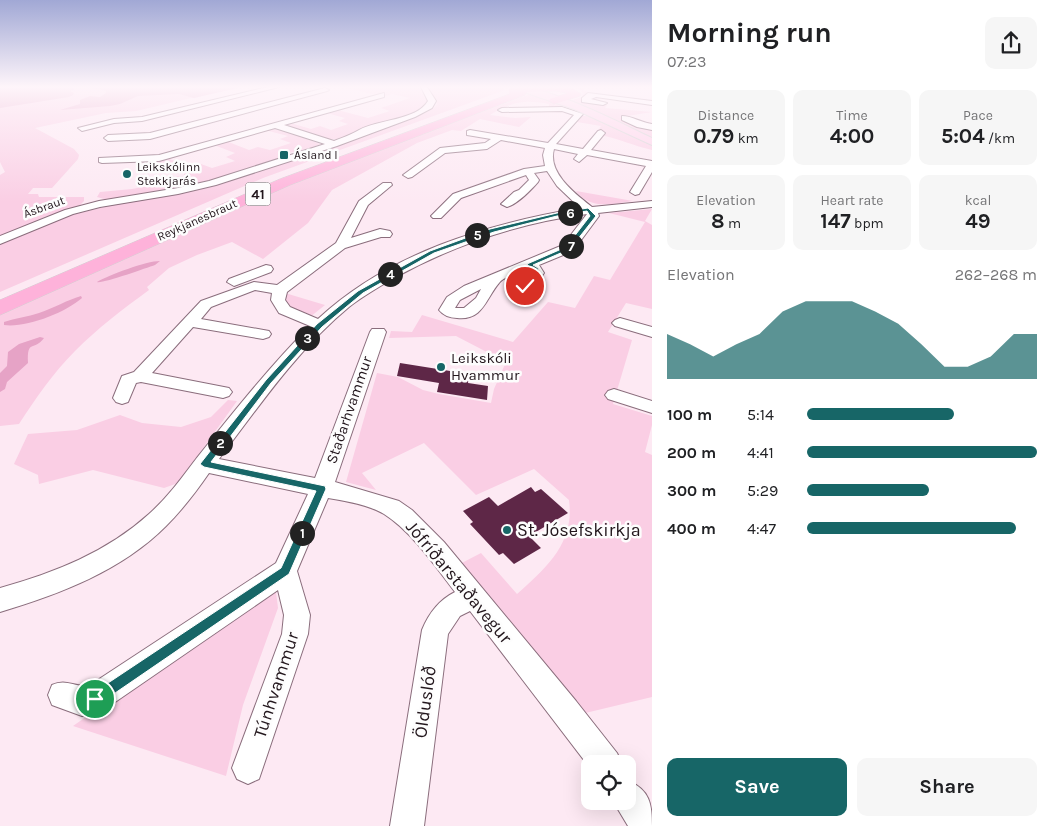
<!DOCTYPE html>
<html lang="en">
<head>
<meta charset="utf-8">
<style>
  :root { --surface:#fff; --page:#f6f6f6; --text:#202124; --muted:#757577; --accent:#176667 }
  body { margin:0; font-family:Karla,sans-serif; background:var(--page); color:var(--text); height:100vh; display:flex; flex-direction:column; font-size:19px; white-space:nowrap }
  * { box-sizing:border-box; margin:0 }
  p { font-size:16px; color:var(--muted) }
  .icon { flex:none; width:28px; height:28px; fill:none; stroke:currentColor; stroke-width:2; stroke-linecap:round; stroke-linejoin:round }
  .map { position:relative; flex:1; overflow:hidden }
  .details { display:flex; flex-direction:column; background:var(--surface); width:400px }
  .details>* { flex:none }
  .controls { position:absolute; left:581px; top:755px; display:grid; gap:10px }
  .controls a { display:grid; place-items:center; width:55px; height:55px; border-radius:10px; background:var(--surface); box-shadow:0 5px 20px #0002; font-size:25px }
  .pin { position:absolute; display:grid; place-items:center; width:42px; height:42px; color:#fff; margin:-21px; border:2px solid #fff; border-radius:50%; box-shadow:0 1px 5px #0007 }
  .km { position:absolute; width:25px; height:25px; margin:-12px; border-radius:50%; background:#222; color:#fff; font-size:14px; line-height:25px; text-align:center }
  .round { display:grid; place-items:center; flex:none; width:52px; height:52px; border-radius:10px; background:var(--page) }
  .summary { display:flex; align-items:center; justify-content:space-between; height:85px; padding:0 15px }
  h1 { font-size:28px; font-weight:700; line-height:38px }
  .figures { display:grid; grid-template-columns:repeat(3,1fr); gap:8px; height:85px; padding:5px 15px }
  .figures div { display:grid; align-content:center; border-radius:10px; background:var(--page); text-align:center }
  .figures b { font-size:21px; font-weight:700 }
  .figures small { font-size:14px; font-weight:400 }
  .figures p { font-size:14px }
  .chart { height:140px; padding:10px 15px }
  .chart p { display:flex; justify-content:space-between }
  .chart svg { width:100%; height:90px; margin-top:5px; fill:var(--accent); opacity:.7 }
  .button { display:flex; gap:10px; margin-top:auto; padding:10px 15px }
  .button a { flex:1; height:58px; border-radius:10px; background:var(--accent); color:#fff; font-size:20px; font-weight:700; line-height:58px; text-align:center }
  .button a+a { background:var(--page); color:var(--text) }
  ul { padding:0 15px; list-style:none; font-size:16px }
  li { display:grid; grid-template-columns:80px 60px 1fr; align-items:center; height:38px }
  li i { height:12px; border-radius:6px; background:var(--accent) }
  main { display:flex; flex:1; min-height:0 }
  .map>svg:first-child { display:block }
  .green { fill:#facee4 }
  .forest { fill:#e6a3c6 }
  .building { fill:#5e2747 }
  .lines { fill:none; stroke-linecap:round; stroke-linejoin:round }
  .minor-casing { stroke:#8a6d7c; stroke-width:2 }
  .major-casing { stroke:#d3d0d2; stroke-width:2 }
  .highway-casing { stroke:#d3d0d2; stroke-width:1 }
  .minor { fill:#fff; fill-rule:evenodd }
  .major { fill:#fed1e9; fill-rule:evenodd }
  .highway { fill:#feb2da; fill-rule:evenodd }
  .highway-bridge-casing { stroke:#d3d0d2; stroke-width:12; stroke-linecap:butt }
  .highway-bridge { stroke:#feb2da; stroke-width:12 }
  .route { fill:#176667; stroke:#fff }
  .poi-dot { fill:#176667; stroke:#fdfdfd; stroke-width:2 }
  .labels { text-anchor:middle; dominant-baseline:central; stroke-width:5; stroke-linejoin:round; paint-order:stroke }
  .far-poi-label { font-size:12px; fill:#22161c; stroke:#fdfdfd; text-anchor:start }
  .far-street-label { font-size:12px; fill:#22161c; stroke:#fdfdfd }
  .shield { fill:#fdfdfd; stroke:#645b60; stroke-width:1 }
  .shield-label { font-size:14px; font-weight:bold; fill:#22161c }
  .poi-label { font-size:15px; fill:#22161c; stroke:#fdfdfd; text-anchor:start }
  .street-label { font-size:15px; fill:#22161c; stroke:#fdfdfd }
  .near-poi-label { font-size:18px; fill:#22161c; stroke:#fdfdfd; text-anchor:start }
  .near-street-label { font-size:18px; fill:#22161c; stroke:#fdfdfd }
</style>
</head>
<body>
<main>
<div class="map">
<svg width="652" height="826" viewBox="0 0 652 826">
  <rect width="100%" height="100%" fill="#fde9f3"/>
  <g class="green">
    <path d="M0 87H238L136 111 106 113 35 128 74 149 79 155 78 159 52 188H33L28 194H38L39 197H84V201L79 206 45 217 0 237V175L5 172 0 162Z"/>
    <path d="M343 87H419L428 102 427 105 416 113 337 139H326L280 124 287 122 311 129 320 126 331 130 348 124 339 121 345 118 323 112 334 109 368 118 390 111 381 108 410 98 392 94 378 98 382 95 372 94Z"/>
    <path d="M428 87H501L505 90 263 178 0 292V242L63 217 125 202 183 192 425 113 434 108 437 104Z"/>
    <path d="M576 87H581L588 93 587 102 607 105 605 108 652 112 621 117 652 128V140L570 101 582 97 583 93Z"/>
    <path d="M530 94 566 106 558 108 549 107V104C523 99 512 102 490 115L515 118 531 117 519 127 480 119 461 131 452 130 417 143 332 190 308 223 263 259 232 242 197 255 169 268 147 287 149 290C123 309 98 328 75 351 53 373 36 398 19 424L0 426V312L289 183Z"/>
    <path d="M582 116H590L652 144V150C634 146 618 138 599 135L600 131H598L601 126 577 122Z"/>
    <path d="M275 127 320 144C307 151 292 151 278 156L279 158 275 160 203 184 108 200 97 197 100 192 132 189 162 183 153 178 184 176V173L156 162 167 158 190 167 201 164 212 168 235 161 226 157 235 153 214 145 226 141 249 150 258 147 270 150 291 143 280 139 288 136 265 130Z"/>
    <path d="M576 191 633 201C612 204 590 210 576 191Z"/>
    <path d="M652 209 645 221 652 225V309L626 303 608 332 632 340 613 404 652 416V425L645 452 652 455V697L577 715 456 566 481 553 517 594C546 568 575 543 569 500L534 469 476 495 424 443 362 473 376 490 346 482 377 373 398 377 423 390 439 394 491 403 494 389 506 362 456 336 389 338 391 331 412 332 422 315 513 342 548 302 575 308 594 276 610 280 645 222 609 213Z"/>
    <path d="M285 293 325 305 310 317 284 306Z"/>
    <path d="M228 400 237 401 178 483 164 488 93 470 39 484 38 475 14 464 28 434 77 430 120 415 142 423 181 427 211 417Z"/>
    <path d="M275 584 278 608 243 705 226 776 73 726Z"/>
  </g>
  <g class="forest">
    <path d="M0 87H72L75 89 70 91 74 93 73 95 69 97 0 108Z"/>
    <path d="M82 87H242L194 98 179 94 138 96 120 104 110 106 60 110 80 104V100L90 96 100 97 106 93V91L103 90Z"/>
    <path d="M160 261 155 265C146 268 102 284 97 282 109 275 146 261 160 261Z"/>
    <path d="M81 296 82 298C65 313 26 328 4 325V322C15 318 28 317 39 313 54 308 67 300 81 296Z"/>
    <path d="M40 337 44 338C34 352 27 338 28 363L7 382 5 389 0 392V373L7 366 8 352 19 344Z"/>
  </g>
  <g class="building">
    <path d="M400 363 469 374 468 383 488 386 487 400 437 392 439 383 397 376Z"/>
    <path d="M531 487 535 492 541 489 568 513 529 536 541 548 514 564 503 553 499 555 470 524 473 522 463 511 489 497 498 506Z"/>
  </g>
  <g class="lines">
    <g class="minor-casing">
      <g id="minor">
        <path d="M268 87H279L142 121 114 123 82 131 78 128 114 119 142 117Z"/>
        <path d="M421 87H427L436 101 432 108 415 117 337 146 216 185 178 194 100 207 73 214 0 244V236L65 210 99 201 178 188 209 181 325 144 275 128 159 161 102 163 99 162V158L159 155 384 93V97L284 125 334 141C342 138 352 134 359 130 378 119 416 121 428 101Z"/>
        <path d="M325 88 329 90 327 91 150 139 108 141 104 138 108 135 150 133Z"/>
        <path d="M588 93 652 101V105L596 97 591 99 607 103 603 105 582 102V98Z"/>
        <path d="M562 107 583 114 556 144 583 149 598 131 601 130 605 133 591 150 652 161V172L639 194 635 195 630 192 646 166 587 155 579 162 574 159 578 154 554 149C547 173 576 194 592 207L652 201V207L598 213 599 216 573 251 539 265 544 273C538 281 531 292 520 289L518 286 530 272 527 270C520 273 504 276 499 283 486 298 483 321 457 318 450 318 443 315 439 310L447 297 464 286 563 245 587 214C518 223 454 245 394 278 379 287 363 296 349 307 298 349 259 406 219 459L315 478 370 332 372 329H384L386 332 335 482 399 501 412 510 444 542 576 701 617 753 622 764H590V768L470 611 460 616 448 634 424 826H390L422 630C429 613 439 600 455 592 436 567 411 531 384 514 369 505 346 501 328 498L297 571 310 615 308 634 259 779 248 784 237 779 232 768 282 634 284 615 278 590 105 709 82 716 52 705 48 695 52 685C67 678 74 688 90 685L276 563 308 494 209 473C196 492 182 510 166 526 121 571 60 594 0 612V588C54 573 107 552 149 514 167 498 181 479 196 459 232 414 269 367 310 326L279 313 271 300 272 293 255 290 211 307 201 319 269 331 271 334 269 337 263 339 193 327 152 373 229 388 232 392 229 396 223 398 141 382 136 383 128 402 122 404 116 402 113 398 122 376 134 372 201 301 254 282 277 285 336 243 359 201 383 183H391L392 185 368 205 351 238 380 229 390 231 392 234 390 237H381L345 248 287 292 285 300 290 307 318 319C389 253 486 224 580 208L557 186 547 171 534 173 539 180 538 182C531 190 517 204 507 207L501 204 514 192 519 190 529 180 526 175 461 198 441 218H433L431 216 453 194 524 169 545 166 543 155 545 148 501 140 487 149 445 153 412 177 408 178 403 175 440 148 485 143 491 139 467 135V131L470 130 548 143 574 115 562 111 502 112 498 110 502 108ZM481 289 476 298 464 308H455L460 300Z"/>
        <path d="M622 116C632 116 642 123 652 124V130L637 127 622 120Z"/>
        <path d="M266 265 271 266 273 269 271 272 234 286 227 282 229 279Z"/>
        <path d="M620 318 652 327V337L615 326 612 323 615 320Z"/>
        <path d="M614 389 652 401V413L608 399 605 395 608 391Z"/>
        <path d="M628 781C650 790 652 804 652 826H628L613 801H628Z"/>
      </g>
    </g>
    <g class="major-casing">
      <path id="major" d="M514 87C552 87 616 121 652 138V145L574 109 515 89Z"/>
    </g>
    <g class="highway-casing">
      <g id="highway">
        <path d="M533 87H570L581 94 580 96 554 104 549 101 550 99 568 93 555 91 528 92 527 90 528 88Z"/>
        <path d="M521 90 525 91 526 93 525 95 290 185 0 315V300L280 179Z"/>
      </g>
    </g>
    <use href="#minor" class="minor"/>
    <use href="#major" class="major"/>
    <use href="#highway" class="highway"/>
    <g class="highway-bridge-casing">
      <path id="highway-bridge" d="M515 91 524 87"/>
    </g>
    <use href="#highway-bridge" class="highway-bridge"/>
  </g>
  <linearGradient id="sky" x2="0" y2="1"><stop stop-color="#a1a8d5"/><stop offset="0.43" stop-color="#fef5fa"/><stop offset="1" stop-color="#fef5fa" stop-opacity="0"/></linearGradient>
  <rect width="652" height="202" fill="url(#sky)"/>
  <path class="route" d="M588 208 596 216 570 249 533 265 538 268 540 273 527 287 522 286 534 273 527 264 566 247 590 216 587 211 557 216 494 232 434 253 363 293 322 327 271 383 211 462 325 486 326 489 289 574 99 704 95 706 90 704 88 699 90 695 281 568 316 491 204 467 200 464 266 380 317 324 358 291 430 251 490 229 557 213Z"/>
  <g class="poi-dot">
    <rect x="279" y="150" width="10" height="10" rx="2.5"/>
    <circle cx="127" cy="174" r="5"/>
    <circle cx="441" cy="367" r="5"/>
    <circle cx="507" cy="530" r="5"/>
  </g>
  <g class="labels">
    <g class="far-poi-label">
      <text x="294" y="155">Ásland I</text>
      <text x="137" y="167">Leikskólinn<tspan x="137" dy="14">Stekkjarás</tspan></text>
    </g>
    <g class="far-street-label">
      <text transform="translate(44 207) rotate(-20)">Ásbraut</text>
      <text transform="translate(197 220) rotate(-24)">Reykjanesbraut</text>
    </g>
    <rect class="shield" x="245.5" y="182.5" width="25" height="23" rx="4"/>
    <g class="shield-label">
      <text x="258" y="194">41</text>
    </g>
    <g class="poi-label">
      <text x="451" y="358">Leikskóli<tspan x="451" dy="17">Hvammur</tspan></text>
    </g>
    <g class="street-label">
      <text transform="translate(349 410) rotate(-71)">Staðarhvammur</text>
    </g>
    <g class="near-poi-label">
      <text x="517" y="530">St. Jósefskirkja</text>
    </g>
    <g class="near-street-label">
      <text transform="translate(459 582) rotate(50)">Jófríðarstaðavegur</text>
      <text transform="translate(276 685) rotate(-72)">Túnhvammur</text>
      <text transform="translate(425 702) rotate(-82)">Ölduslóð</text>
    </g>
  </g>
</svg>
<div class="controls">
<a><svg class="icon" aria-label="locate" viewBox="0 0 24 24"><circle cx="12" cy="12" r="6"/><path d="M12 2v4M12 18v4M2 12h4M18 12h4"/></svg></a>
</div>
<div class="pin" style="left:95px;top:699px;background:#1e9e55"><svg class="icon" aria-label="arrive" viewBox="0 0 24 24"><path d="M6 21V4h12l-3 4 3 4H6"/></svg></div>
<div class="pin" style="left:525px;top:286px;background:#d93025"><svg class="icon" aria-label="check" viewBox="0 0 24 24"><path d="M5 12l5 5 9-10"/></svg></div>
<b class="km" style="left:302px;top:533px">1</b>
<b class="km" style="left:220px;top:443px">2</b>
<b class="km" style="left:307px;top:338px">3</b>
<b class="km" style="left:390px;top:274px">4</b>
<b class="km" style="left:477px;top:235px">5</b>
<b class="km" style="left:570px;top:213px">6</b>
<b class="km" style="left:571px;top:246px">7</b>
</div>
<section class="details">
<div class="summary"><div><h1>Morning run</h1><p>07:23</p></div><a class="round"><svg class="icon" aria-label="share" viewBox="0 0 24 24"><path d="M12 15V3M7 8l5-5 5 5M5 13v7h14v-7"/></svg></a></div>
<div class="figures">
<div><p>Distance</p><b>0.79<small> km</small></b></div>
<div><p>Time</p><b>4:00</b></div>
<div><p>Pace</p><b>5:04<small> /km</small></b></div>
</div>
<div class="figures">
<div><p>Elevation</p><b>8<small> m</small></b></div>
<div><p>Heart rate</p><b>147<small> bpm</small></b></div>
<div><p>kcal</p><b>49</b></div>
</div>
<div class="chart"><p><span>Elevation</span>262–268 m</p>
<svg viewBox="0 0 160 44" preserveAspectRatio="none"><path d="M0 44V22L10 27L20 33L30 27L40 22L50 11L60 6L70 6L80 6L90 11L100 17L110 27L120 38L130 38L140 33L150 22L160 22V44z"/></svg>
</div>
<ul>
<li><b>100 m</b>5:14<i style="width:64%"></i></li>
<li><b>200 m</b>4:41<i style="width:100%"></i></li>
<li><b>300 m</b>5:29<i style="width:53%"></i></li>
<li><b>400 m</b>4:47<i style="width:91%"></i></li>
</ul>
<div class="button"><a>Save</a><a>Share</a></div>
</section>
</main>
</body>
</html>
